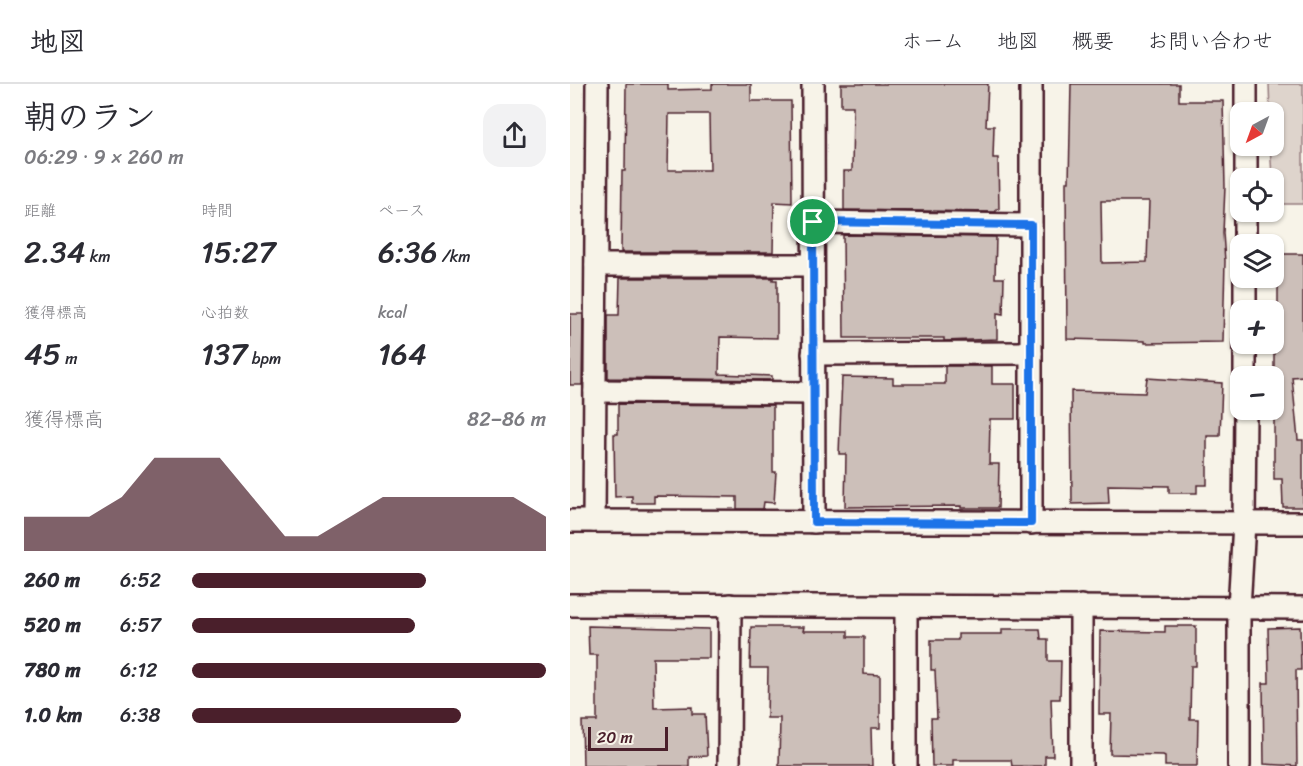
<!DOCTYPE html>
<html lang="ja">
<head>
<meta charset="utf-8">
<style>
  :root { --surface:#fff; --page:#f2f2f3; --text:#2b2b33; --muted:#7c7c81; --line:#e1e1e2; --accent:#4a1f2b }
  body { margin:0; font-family:Sriracha,"Klee One",sans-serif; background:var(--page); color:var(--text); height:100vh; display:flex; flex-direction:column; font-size:22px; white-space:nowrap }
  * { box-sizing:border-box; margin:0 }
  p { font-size:20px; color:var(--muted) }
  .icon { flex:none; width:33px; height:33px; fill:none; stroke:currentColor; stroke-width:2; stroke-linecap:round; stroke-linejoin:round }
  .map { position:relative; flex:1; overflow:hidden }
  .sheet { display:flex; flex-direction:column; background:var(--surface); width:570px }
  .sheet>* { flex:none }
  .needle { width:39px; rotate:221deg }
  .fabs { position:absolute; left:660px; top:18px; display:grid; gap:12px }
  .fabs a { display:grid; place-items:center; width:54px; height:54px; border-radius:12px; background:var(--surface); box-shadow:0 2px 4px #0004; font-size:30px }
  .scale { position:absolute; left:18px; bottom:15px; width:80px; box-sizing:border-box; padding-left:6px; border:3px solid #4a1f2b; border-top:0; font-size:16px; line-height:21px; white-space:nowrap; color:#4a1f2b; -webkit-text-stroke:4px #f7f3e8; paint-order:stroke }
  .pin { position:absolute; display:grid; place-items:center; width:51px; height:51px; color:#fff; margin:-26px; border:3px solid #fff; border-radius:50%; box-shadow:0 2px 6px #0007 }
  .round { display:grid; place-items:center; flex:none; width:63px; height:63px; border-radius:18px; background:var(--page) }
  .summary { display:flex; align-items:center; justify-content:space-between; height:102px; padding:0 24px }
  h1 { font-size:33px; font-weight:600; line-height:45px }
  .metrics { display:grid; grid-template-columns:repeat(3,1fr); gap:9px; height:102px; padding:6px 24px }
  .metrics div { display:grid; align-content:center }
  .metrics b { font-size:30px; font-weight:600 }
  .metrics small { font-size:16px; font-weight:400 }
  .metrics p { font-size:16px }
  .chart { height:168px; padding:12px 24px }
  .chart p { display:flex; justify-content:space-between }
  .chart svg { width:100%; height:108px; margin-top:6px; fill:var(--accent); opacity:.7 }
  ul { padding:0 24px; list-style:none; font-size:20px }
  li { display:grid; grid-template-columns:96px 72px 1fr; align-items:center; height:45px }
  li i { height:15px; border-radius:8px; background:var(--accent) }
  header { display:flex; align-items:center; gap:36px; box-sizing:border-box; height:84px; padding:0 30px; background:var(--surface); border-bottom:2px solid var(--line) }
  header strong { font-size:28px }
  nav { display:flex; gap:33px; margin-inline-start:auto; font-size:21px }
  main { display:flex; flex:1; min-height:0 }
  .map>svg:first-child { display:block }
  .green { fill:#ded4cc; stroke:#947a7c; stroke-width:1.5 }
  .building { fill:#ccbfb9; stroke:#4a1f2b; stroke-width:1.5; fill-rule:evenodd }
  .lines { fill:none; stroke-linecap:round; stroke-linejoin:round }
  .street-casing { stroke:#4a1f2b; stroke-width:26 }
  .street { stroke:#f7f3e8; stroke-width:21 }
  .route-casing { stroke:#fff; stroke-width:12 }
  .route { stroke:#1a73e8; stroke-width:8 }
</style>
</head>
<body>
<header>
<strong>地図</strong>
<nav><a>ホーム</a><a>地図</a><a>概要</a><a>お問い合わせ</a></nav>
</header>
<main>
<section class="sheet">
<div class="summary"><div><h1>朝のラン</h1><p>06:29 · 9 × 260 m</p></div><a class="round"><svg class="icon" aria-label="share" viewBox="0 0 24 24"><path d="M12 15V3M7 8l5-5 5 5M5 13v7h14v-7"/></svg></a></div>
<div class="metrics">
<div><p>距離</p><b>2.34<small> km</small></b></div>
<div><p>時間</p><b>15:27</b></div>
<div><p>ペース</p><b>6:36<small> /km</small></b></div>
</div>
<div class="metrics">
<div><p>獲得標高</p><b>45<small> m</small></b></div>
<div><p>心拍数</p><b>137<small> bpm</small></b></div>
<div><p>kcal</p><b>164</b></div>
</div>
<div class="chart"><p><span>獲得標高</span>82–86 m</p>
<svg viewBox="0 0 160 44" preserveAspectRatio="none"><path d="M0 44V30L10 30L20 30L30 22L40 6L50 6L60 6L70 22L80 38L90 38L100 30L110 22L120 22L130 22L140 22L150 22L160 30V44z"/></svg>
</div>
<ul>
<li><b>260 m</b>6:52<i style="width:66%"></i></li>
<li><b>520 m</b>6:57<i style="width:63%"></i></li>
<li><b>780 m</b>6:12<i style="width:100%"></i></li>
<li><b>1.0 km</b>6:38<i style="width:76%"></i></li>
</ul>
</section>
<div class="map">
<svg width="733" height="682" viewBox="0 0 733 682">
  <rect width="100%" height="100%" fill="#f7f3e8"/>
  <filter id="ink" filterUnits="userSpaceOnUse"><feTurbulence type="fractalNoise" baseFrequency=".0167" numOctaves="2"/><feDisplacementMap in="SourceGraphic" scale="12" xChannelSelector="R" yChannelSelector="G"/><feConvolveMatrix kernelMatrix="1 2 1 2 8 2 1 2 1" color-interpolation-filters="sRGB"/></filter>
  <g filter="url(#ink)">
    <path class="green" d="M699 0H733V120H704L700 62H704V28H700Z"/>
    <g class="building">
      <path d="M56 0H98V6L142 5V0H181V17H221L222 119 204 118 203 168H51L52 87H55ZM99 30H139L140 86H98Z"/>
      <path d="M271 0H418L416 42H424L423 74H428L429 125H426V128L274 126V87H282L283 22H271Z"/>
      <path d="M501 0H609V17H653L655 103 653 149 655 177 653 258 575 259V257L497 255 496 98H499ZM531 117H579L577 178 532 179Z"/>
      <path d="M273 151 426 153 425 194H434L433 230 427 229V255L374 257V254H274Z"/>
      <path d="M708 170H733V292L722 293 728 356H733V423H713L712 395H704V248H708Z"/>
      <path d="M50 194H203V196H207V254L150 253 149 290 202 292V296L38 294V231H49Z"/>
      <path d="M0 230H13L12 301H0Z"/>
      <path d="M375 282H422V300H445V335H420L419 380H429L428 424H391V422L275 423 276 370H269L272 293 323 294V300H375Z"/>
      <path d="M577 294 652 299 650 352H637V401H627V409H599V402L538 401 539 419 502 420 501 307 575 309Z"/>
      <path d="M48 320 203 321V388H206L204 419 194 418 193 425H167V413L84 412V419H62V412L45 413 44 350H48Z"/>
      <path d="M18 542 139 545V574H83L84 624 122 623V630H135L137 672 119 673V682H13L12 637H27V571H19Z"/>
      <path d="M595 542H626V582H621L620 635H628L627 682H595V672L593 671 540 670 541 630H529L530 547 595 548Z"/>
      <path d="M181 543H234L233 547H278V553H294V590L310 591V644H301L302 682H209L210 634H197L198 584H180Z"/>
      <path d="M730 543 731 586H726L727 682 694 680 693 599H699L698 544Z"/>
      <path d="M432 545H470L471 555H478V577H491L490 615H481L483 672H475V682H442L441 676H383V682H362L361 634H367L365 586H361V556H388V550H432Z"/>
    </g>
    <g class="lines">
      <g class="street-casing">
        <g id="street">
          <path d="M243 0 244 438"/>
          <path d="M676 28V0"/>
          <path d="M676 94V62"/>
          <path d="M243 138 461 141"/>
          <path d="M675 160V128"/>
          <path d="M26 181H243"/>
          <path d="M675 226V194"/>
          <path d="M243 270 461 269"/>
          <path d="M675 292V260"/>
          <path d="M25 307 243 309"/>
          <path d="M0 437 733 439"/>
          <path d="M24 437 27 0"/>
          <path d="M461 439V0"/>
          <path d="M0 521 733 524"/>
          <path d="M336 524V682"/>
          <path d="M159 682 160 521"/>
          <path d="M511 682V522"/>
          <path d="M669 682V524L674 439 675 326"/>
        </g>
      </g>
      <use href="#street" class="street"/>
    </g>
  </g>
  <g class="lines" filter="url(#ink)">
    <g class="route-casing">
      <path id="route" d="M243 138 461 141V439L244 438Z"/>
    </g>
    <use href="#route" class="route"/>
  </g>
</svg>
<div class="fabs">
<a><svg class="needle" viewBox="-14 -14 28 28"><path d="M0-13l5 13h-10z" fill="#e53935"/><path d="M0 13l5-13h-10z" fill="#7c7c81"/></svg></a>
<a><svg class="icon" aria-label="locate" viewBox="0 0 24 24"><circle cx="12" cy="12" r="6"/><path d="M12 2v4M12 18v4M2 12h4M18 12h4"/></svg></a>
<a><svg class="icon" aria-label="layers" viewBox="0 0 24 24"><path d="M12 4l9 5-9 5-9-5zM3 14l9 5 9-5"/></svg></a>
<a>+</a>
<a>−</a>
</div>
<div class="scale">20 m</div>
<div class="pin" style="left:243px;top:138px;background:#1e9e55"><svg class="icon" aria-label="arrive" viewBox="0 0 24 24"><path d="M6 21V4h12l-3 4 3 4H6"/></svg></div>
</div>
</main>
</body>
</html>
